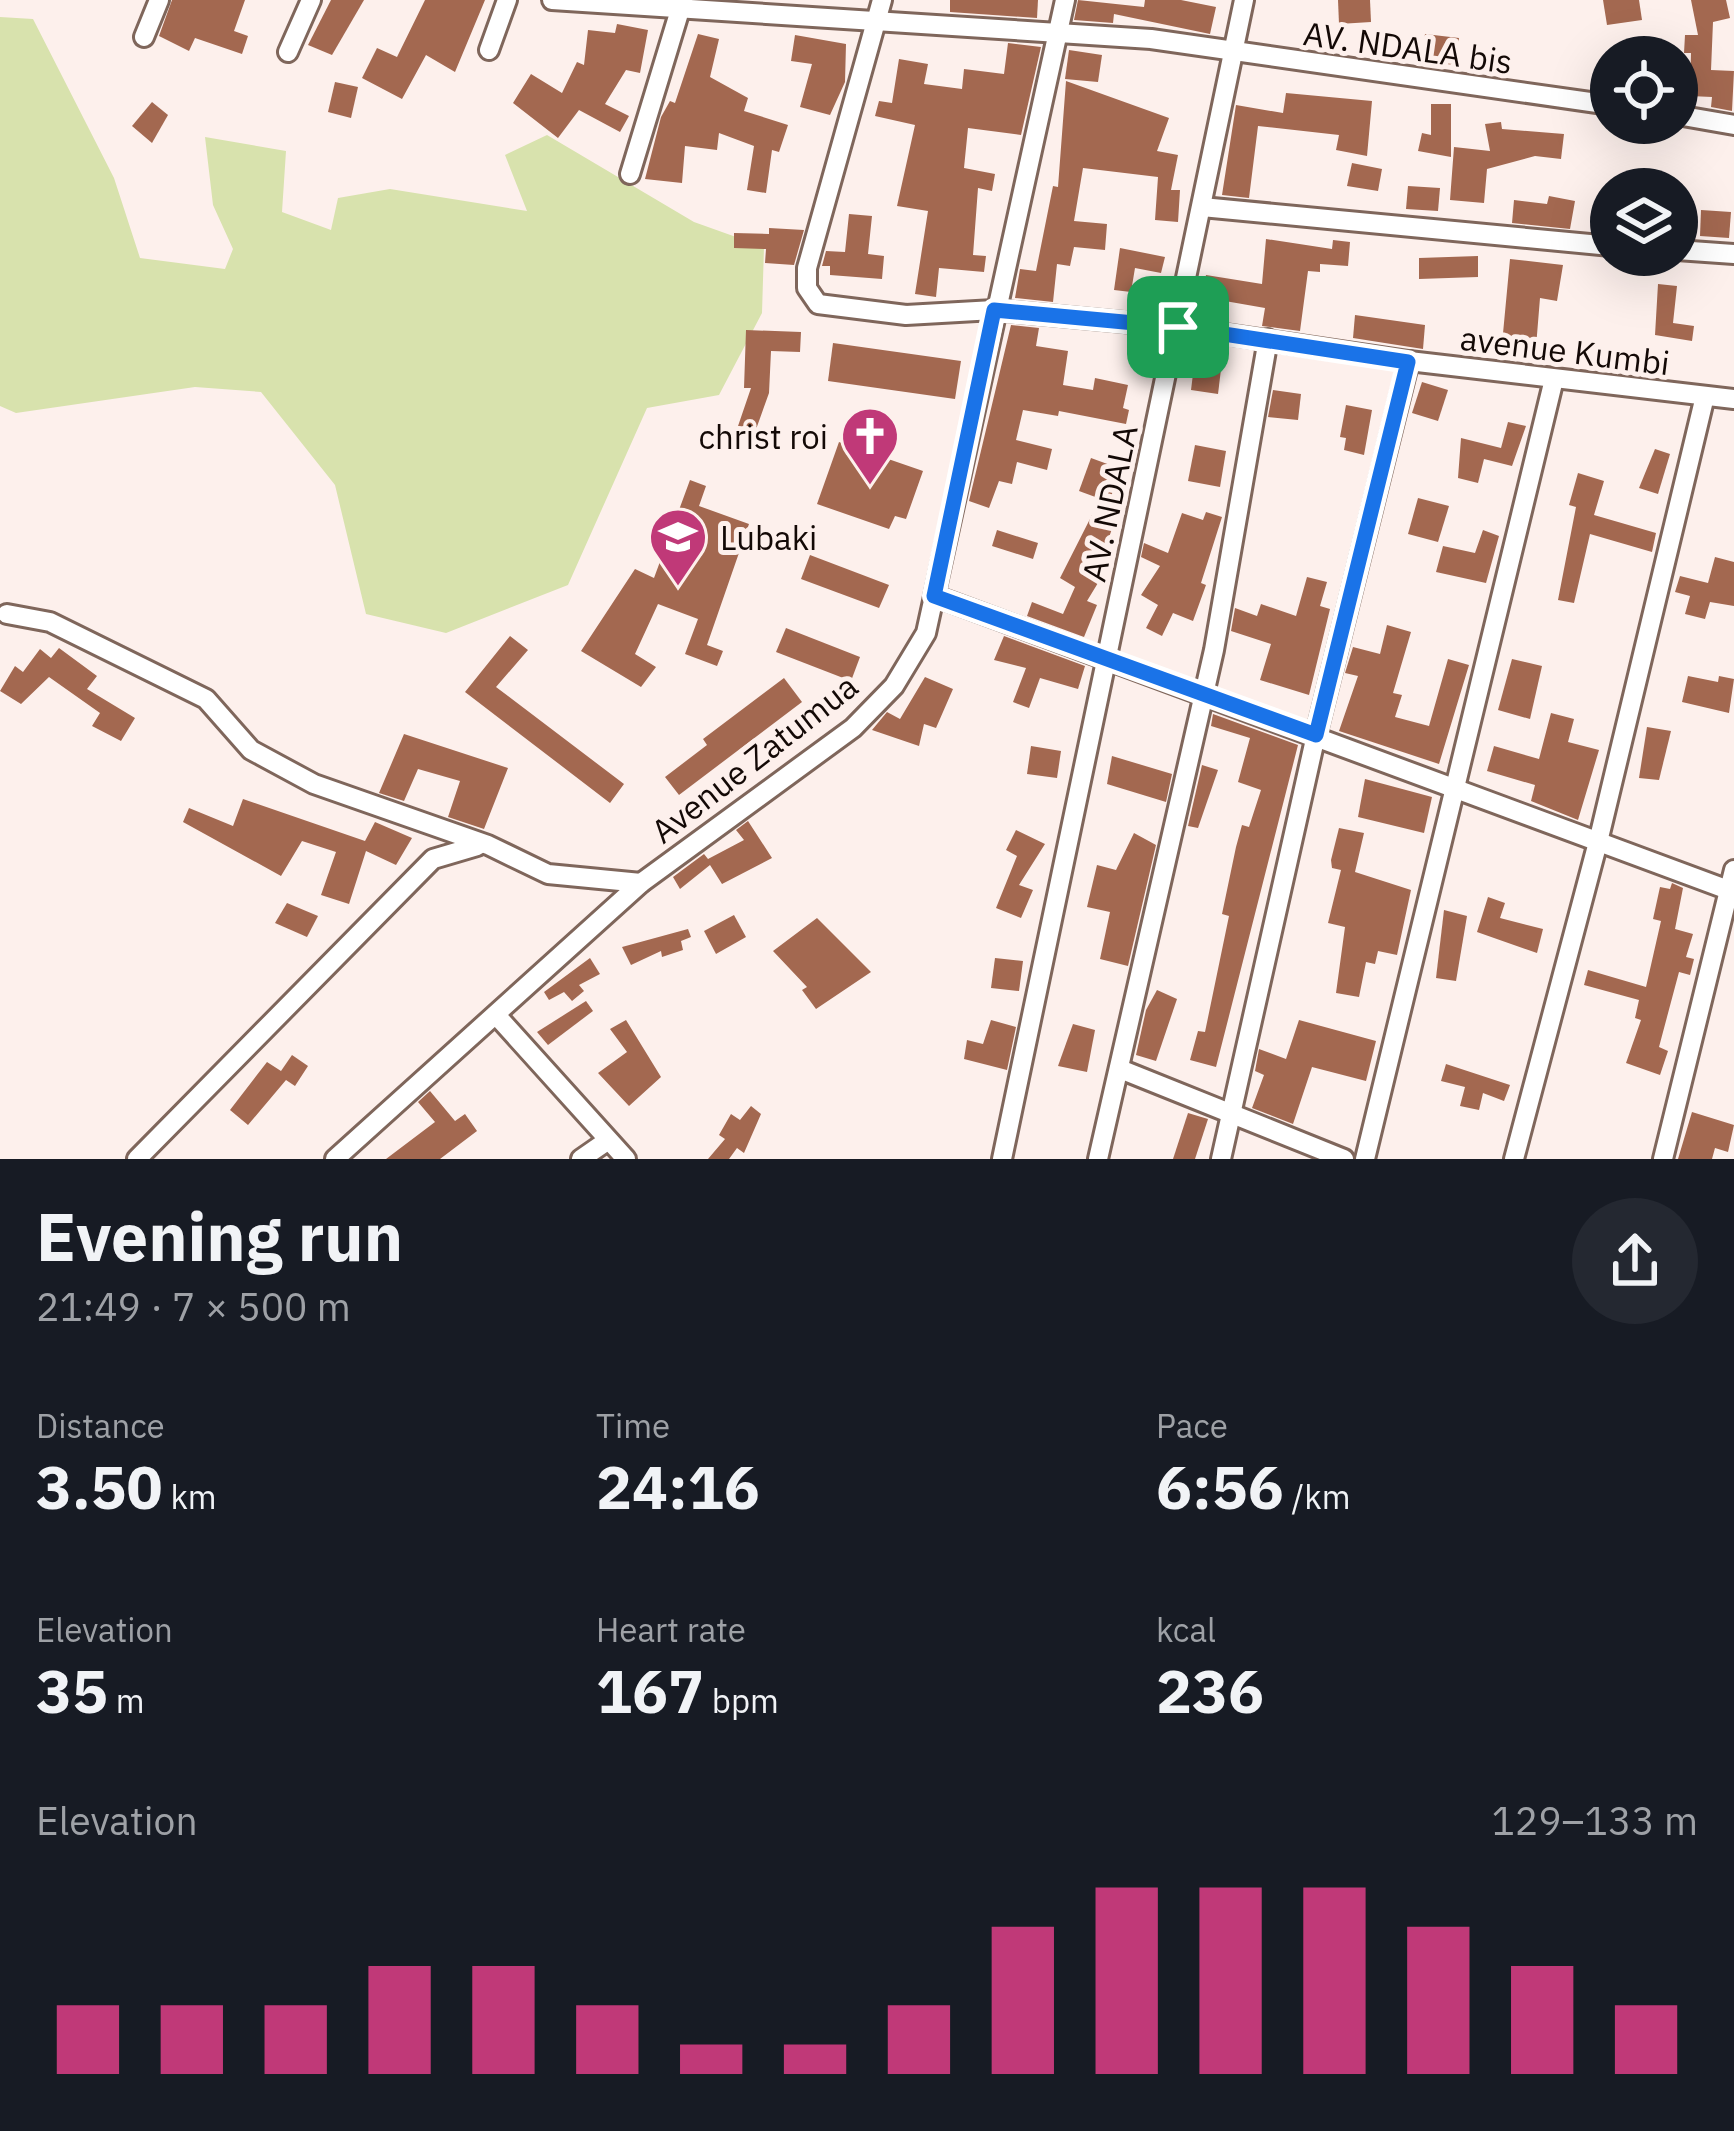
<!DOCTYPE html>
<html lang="en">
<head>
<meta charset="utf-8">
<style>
  :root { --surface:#171b24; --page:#242831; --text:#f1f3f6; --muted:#9ea1a6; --accent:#c03978 }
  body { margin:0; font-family:"IBM Plex Sans",sans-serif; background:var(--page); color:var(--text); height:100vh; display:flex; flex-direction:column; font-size:45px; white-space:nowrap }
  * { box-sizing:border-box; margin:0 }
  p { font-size:39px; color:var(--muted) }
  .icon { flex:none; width:66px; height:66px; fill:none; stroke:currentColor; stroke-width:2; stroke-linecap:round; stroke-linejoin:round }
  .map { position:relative; height:1159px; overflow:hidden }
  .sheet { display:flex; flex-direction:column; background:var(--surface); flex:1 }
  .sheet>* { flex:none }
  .fabs { position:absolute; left:1590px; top:36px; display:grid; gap:24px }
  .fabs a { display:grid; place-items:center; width:108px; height:108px; border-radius:50%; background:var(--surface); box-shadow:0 12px 48px #0002; font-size:60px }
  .pin { position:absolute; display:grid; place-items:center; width:102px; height:102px; color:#fff; margin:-51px; border-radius:24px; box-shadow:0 6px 18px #0006 }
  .round { display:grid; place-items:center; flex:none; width:126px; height:126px; border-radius:63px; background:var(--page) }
  .overview { display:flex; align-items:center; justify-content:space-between; height:204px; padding:0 36px }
  h1 { font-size:66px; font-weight:700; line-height:90px }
  .figures { display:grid; grid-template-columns:repeat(3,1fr); gap:18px; height:204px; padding:12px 36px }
  .figures div { display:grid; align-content:center }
  .figures b { font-size:60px; font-weight:700 }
  .figures small { font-size:33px; font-weight:400 }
  .figures p { font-size:33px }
  .chart { height:336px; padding:24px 36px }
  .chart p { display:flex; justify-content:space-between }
  .chart svg { width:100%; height:216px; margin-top:12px; stroke:var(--accent); stroke-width:6 }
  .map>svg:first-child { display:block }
  .green { fill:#d8e2ad }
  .building { fill:#a36850 }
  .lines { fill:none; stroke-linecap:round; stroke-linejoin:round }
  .minor-casing { stroke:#7f665b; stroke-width:24 }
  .minor { stroke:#fff; stroke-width:18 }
  .route-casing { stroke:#fff; stroke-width:24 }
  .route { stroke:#1a73e8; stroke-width:15 }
  .labels { text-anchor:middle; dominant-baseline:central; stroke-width:10; stroke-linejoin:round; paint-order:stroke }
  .street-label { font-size:33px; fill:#130906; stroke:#fdf0ec }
  .poi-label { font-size:33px; fill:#130906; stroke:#fdf0ec; text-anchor:end }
</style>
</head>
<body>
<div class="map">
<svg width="1734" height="1159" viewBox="0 0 1734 1159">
  <rect width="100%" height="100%" fill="#fdf0ec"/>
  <path class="green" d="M0 17 33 19 114 178 140 258 225 269 233 249 213 205 205 137 286 151 282 212 331 230 338 198 390 189 527 211 505 155 547 135 694 222 764 247 762 313 719 395 647 408 568 585 446 633 366 614 335 485 261 392 195 387 16 413 0 406Z"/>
  <g class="building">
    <path d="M172 0H245L234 31 248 36 242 54 195 38 189 51 159 36Z"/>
    <path d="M331 0H364L332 55 308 45Z"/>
    <path d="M425 0H485L455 72 426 55 402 99 362 78 377 48 397 57Z"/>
    <path d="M950 0H1038L1037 18 950 12Z"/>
    <path d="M1078 0 1144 7 1145 0H1181L1216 7 1210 34 1114 14 1113 23 1074 20Z"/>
    <path d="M1338 0H1370L1371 22 1339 24Z"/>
    <path d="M1603 0H1639L1642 20 1607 25Z"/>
    <path d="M1691 0H1726L1730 18 1713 22 1711 70 1734 71 1732 111 1711 107 1712 97 1690 96 1691 53H1684L1685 35H1698Z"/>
    <path d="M617 24 648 30 640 73 626 70 605 104 629 116 620 132 579 110 558 138 513 103 531 74 562 93 577 62 584 65 588 30 615 33Z"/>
    <path d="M698 34 719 39 710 77 748 98 744 111 788 125 779 152 772 150 766 193 747 190 754 146 719 133 717 150 685 146 682 183 645 179 661 117 670 101 675 103Z"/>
    <path d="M1425 34 1459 38 1455 65 1421 61Z"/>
    <path d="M795 35 846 44 845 82 830 115 800 107 812 64 791 61Z"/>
    <path d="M1008 43 1041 47 1021 135 968 128 964 168 995 174 992 191 978 188 973 255 986 256 984 272 939 268 936 297 915 294 928 211 897 206 915 125 875 116 879 101 892 103 899 59 928 64 924 84 962 89 964 69 1004 74Z"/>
    <path d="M1069 50 1102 55 1098 82 1065 79Z"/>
    <path d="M1066 81 1169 118 1157 151 1178 155 1171 190H1180L1178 222 1155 220 1158 177 1083 168 1074 221 1107 224 1105 250 1074 247 1070 266 1057 264 1053 302 1015 298 1020 269 1036 271 1053 186 1058 187Z"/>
    <path d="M335 82 358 87 351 118 328 112Z"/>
    <path d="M1286 93 1372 101 1367 156 1336 150 1339 135 1258 126 1249 198 1222 195 1236 105 1283 113Z"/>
    <path d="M152 102 168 115 152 143 132 126Z"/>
    <path d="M1431 104H1451V157L1418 151 1422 133 1431 135Z"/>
    <path d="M1501 122 1502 129 1564 134 1561 159 1535 156 1487 169 1484 203 1450 200 1454 147 1490 151 1485 124Z"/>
    <path d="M1352 163 1382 169 1378 191 1347 186Z"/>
    <path d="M1408 186 1440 188 1438 211 1406 209Z"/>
    <path d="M1549 196 1575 201 1570 229 1512 223 1514 200 1547 204Z"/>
    <path d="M1701 210 1731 212 1729 238 1700 236Z"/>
    <path d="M849 214 872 216 868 254 884 256 882 279 830 275V266H822L826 251 845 252Z"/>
    <path d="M769 228 804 230 794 265 765 263 766 249 734 248V233L769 234Z"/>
    <path d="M1266 239 1332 249 1333 240 1350 242 1348 266 1320 264V272L1308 271 1300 331 1262 326 1265 308 1202 297 1206 275 1262 284Z"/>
    <path d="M1120 248 1165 257 1161 273 1135 268 1131 292 1114 290Z"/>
    <path d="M1478 256V277L1419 279V258Z"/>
    <path d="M1510 259 1563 265 1557 301 1540 298 1536 347 1502 344Z"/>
    <path d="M1658 284 1677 286 1673 323 1694 326 1692 341 1655 335Z"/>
    <path d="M1355 315 1425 325 1423 349 1353 338Z"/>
    <path d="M1011 325 1039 328 1036 346 1068 351 1063 385 1093 390 1095 378 1128 385 1123 408 1129 410 1126 424 1059 411 1058 416 1023 410 1016 440 1052 449 1047 470 1017 462 1012 484 999 481 989 508 969 501Z"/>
    <path d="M746 330 801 332 800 352 771 351 769 393 754 435 737 429 751 388H744Z"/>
    <path d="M833 343 961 361 955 399 828 381Z"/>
    <path d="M1195 358 1222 361 1218 394 1191 390Z"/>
    <path d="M1422 382 1448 390 1438 421 1412 413Z"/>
    <path d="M1273 390 1301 394 1298 420 1268 417Z"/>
    <path d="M1346 405 1372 410 1364 455 1344 450 1346 438 1340 437Z"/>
    <path d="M1508 422 1526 426 1512 466 1484 459 1478 483 1458 478 1461 438 1501 448Z"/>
    <path d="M839 442 923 471 906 519 895 516 889 529 817 504Z"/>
    <path d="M1195 445 1226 451 1220 487 1188 481Z"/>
    <path d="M1655 449 1670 454 1658 494 1639 488Z"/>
    <path d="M1091 458 1121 469 1109 502 1079 491Z"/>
    <path d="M1578 473 1604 481 1594 515 1656 533 1652 552 1590 534 1574 603 1558 600 1576 507 1569 505Z"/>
    <path d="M690 480 706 486 699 506 749 524 707 645 723 651 717 666 685 654 698 619 658 604 635 654 656 667 641 687 581 651 635 569 654 578Z"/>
    <path d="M1418 498 1449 506 1438 542 1408 534Z"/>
    <path d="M1206 512 1222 517 1201 583 1206 585 1193 621 1173 613 1162 636 1146 628 1158 605 1141 595 1160 566 1141 557 1144 543 1168 553 1182 513 1203 520Z"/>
    <path d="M1092 515 1114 523 1098 569 1104 573 1087 601 1097 605 1084 637 1027 616 1032 602 1063 614 1075 587 1060 578Z"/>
    <path d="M997 530 1038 543 1033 559 992 546Z"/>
    <path d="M1483 530 1499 536 1486 583 1436 572 1443 546 1475 553Z"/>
    <path d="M810 555 889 585 879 608 801 579Z"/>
    <path d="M1715 557 1734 562V606L1710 602 1705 619 1685 614 1690 596 1675 592 1680 576 1708 583Z"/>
    <path d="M1307 577 1327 582 1320 606 1330 609 1309 695 1260 680 1271 644 1231 631 1235 608 1257 616 1261 604 1296 616Z"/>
    <path d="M1387 625 1411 632 1393 693 1402 695 1395 717 1429 726 1448 659 1469 665 1439 764 1339 731 1358 676 1345 673 1353 647 1380 654Z"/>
    <path d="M786 628 860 657 851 681 776 652Z"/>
    <path d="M510 636 528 650 496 687 624 784 610 803 465 692Z"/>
    <path d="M1004 636 1085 666 1078 689 1040 678 1029 708 1013 702 1026 668 994 660Z"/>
    <path d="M59 648 97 676 87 689 135 718 121 741 92 726 100 713 49 677 21 704 0 691 15 666 23 672 40 649 51 658Z"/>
    <path d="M1512 659 1542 666 1530 719 1498 710Z"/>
    <path d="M1688 676 1718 682 1719 676 1734 679 1729 713 1682 702Z"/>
    <path d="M925 677 953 689 936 728 924 724 919 746 872 730 887 712 900 719Z"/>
    <path d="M784 678 802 702 679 795 665 777 707 745 703 739Z"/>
    <path d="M1551 713 1574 719 1568 742 1599 750 1578 820 1531 801 1535 785 1487 771 1494 746 1539 759Z"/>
    <path d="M1213 714 1298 745 1216 1067 1190 1060 1198 1031 1205 1032 1229 916 1222 914 1236 847 1242 825 1249 827 1261 790 1238 782 1250 738 1211 726Z"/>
    <path d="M1647 727 1671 731 1659 780 1639 778Z"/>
    <path d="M404 734 508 768 484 829 448 817 460 781 418 769 404 801 379 793Z"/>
    <path d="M1031 746 1061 751 1057 778 1027 774Z"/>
    <path d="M1112 756 1172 774 1166 802 1107 784Z"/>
    <path d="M1202 765 1218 770 1198 828 1188 826Z"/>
    <path d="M1365 779 1432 797 1424 833 1358 817Z"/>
    <path d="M243 799 365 841 375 822 412 838 396 865 366 851 349 904 321 895 336 852 302 841 281 876 183 822 189 808 233 826Z"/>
    <path d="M748 821 772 858 722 884 710 865 680 889 673 877 704 854 708 859 744 840 736 830Z"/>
    <path d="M1339 828 1364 833 1355 872 1411 890 1397 955 1378 951 1375 964 1366 962 1359 997 1336 993 1345 927 1328 923 1341 870 1332 868 1331 860Z"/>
    <path d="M1016 830 1045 844 1019 885 1033 890 1021 918 996 908 1017 856 1006 850Z"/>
    <path d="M1134 833 1156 845 1128 966 1100 959 1110 912 1087 907 1097 865 1116 870Z"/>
    <path d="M1672 883 1683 888 1675 929 1693 934 1686 957 1694 959 1690 975 1679 972 1659 1047 1668 1051 1660 1075 1626 1063 1641 1020 1635 1018 1639 1000 1584 985 1588 970 1646 987 1661 921 1653 919 1660 887 1670 889Z"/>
    <path d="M1488 897 1505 903 1500 918 1543 929 1537 953 1477 932Z"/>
    <path d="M287 903 318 916 307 937 275 923Z"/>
    <path d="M1444 910 1467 916 1456 981 1436 978Z"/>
    <path d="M734 915 746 937 716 954 704 931Z"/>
    <path d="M817 918 871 972 816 1009 802 990 807 987 773 951Z"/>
    <path d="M688 929 691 937 681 941 683 950 662 957 661 951 631 965 622 947Z"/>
    <path d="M590 958 600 974 579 985 584 991 572 1001 564 992 549 1000 544 992Z"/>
    <path d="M995 958 1023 961 1019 991 991 988Z"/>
    <path d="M1157 990 1177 999 1156 1061 1136 1055 1146 1010Z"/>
    <path d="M586 1001 593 1011 548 1045 537 1032Z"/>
    <path d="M626 1020 661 1077 629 1106 598 1073 627 1052 610 1029Z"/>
    <path d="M991 1020 1016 1027 1007 1070 964 1059 967 1040 983 1044Z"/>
    <path d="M1299 1020 1376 1041 1366 1081 1312 1067 1293 1124 1252 1108 1264 1075 1255 1071 1259 1049 1286 1059Z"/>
    <path d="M1073 1024 1095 1030 1087 1072 1058 1066Z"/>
    <path d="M292 1055 308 1066 295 1086 286 1080 248 1125 230 1110 267 1062 281 1071Z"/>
    <path d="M1446 1064 1510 1085 1504 1101 1483 1093 1479 1110 1460 1106 1465 1087 1441 1081Z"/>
    <path d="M430 1091 455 1121 465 1114 477 1131 440 1159H386L435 1122 418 1102Z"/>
    <path d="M751 1106 761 1114 744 1153 737 1148 729 1159H708L725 1139 719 1135 731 1114 740 1120Z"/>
    <path d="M1692 1112 1734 1125 1728 1152 1715 1148 1712 1159H1678Z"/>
    <path d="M1188 1113 1208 1119 1195 1159H1173Z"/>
  </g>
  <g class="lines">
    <g class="minor-casing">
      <g id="minor">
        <path d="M552 0 1151 39 1611 105"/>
        <path d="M882 0 807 268V288L818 304 906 315 994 310 1177 327 1409 361 1734 399"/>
        <path d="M144 37 159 0"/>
        <path d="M489 50 507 0"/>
        <path d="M288 52 311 0"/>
        <path d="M1677 115 1734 125"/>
        <path d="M630 174 683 0"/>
        <path d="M1202 207 1611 246"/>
        <path d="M1677 250 1734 254"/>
        <path d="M935 596 1734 892"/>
        <path d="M7 614 50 622 206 699 251 750 314 784 488 845 548 874 641 883"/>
        <path d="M497 1016 626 1159"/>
        <path d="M1120 1069 1344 1159"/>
        <path d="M137 1159 433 859 477 846"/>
        <path d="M335 1159 641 883 853 728 894 686 926 633 1065 0"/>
        <path d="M581 1159 607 1141"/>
        <path d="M1002 1159 1244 0"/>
        <path d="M1098 1159 1214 650 1268 339"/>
        <path d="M1221 1159 1316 735 1409 361"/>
        <path d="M1365 1159 1554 379"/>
        <path d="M1514 1159 1598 842 1705 396"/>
        <path d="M1663 1159 1734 870"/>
      </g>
    </g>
    <use href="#minor" class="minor"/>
  </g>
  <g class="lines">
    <g class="route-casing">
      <path id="route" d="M994 310 1178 327 1408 362 1316 735 934 596Z"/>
    </g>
    <use href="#route" class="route"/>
  </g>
  <defs>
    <g id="church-pin" transform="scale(3)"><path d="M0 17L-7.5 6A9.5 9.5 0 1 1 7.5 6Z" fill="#c03978" stroke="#fdf0ec"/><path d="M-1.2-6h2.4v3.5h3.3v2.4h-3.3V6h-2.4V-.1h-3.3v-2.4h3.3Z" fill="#fff"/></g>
    <g id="school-pin" transform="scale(3)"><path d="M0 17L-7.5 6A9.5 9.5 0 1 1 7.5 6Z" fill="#c03978" stroke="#fdf0ec"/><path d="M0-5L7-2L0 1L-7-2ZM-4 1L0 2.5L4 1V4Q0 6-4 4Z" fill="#fff"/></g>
  </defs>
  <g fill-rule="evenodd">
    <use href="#church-pin" x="870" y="436"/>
    <use href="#school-pin" x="678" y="537"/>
  </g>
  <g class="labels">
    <g class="street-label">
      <text transform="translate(1408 47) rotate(8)">AV. NDALA bis</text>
      <text transform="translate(1565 350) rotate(7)">avenue Kumbi</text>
      <text transform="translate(1109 503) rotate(-78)">AV. NDALA</text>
      <text transform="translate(754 758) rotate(-38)">Avenue Zatumua</text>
    </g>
    <g class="poi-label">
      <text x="828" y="436">christ roi</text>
      <text x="720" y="537" text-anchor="start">Lubaki</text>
    </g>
  </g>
</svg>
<div class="fabs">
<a><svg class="icon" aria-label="locate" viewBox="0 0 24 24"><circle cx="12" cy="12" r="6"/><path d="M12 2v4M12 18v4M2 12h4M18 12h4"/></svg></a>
<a><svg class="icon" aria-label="layers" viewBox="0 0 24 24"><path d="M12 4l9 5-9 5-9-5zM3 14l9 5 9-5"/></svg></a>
</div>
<div class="pin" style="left:1178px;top:327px;background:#1e9e55"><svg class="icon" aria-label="arrive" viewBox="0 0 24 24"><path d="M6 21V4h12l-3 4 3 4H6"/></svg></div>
</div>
<section class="sheet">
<div class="overview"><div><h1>Evening run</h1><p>21:49 · 7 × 500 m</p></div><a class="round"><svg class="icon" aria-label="share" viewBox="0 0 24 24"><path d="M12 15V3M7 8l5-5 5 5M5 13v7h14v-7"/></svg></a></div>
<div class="figures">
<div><p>Distance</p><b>3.50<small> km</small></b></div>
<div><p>Time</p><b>24:16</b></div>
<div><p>Pace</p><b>6:56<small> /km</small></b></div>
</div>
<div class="figures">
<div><p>Elevation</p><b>35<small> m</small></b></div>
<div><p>Heart rate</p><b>167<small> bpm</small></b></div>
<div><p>kcal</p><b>236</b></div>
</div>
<div class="chart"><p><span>Elevation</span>129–133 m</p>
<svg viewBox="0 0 160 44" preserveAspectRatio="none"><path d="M5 44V30M15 44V30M25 44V30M35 44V22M45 44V22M55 44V30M65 44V38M75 44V38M85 44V30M95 44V14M105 44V6M115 44V6M125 44V6M135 44V14M145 44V22M155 44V30"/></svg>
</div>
</section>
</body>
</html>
